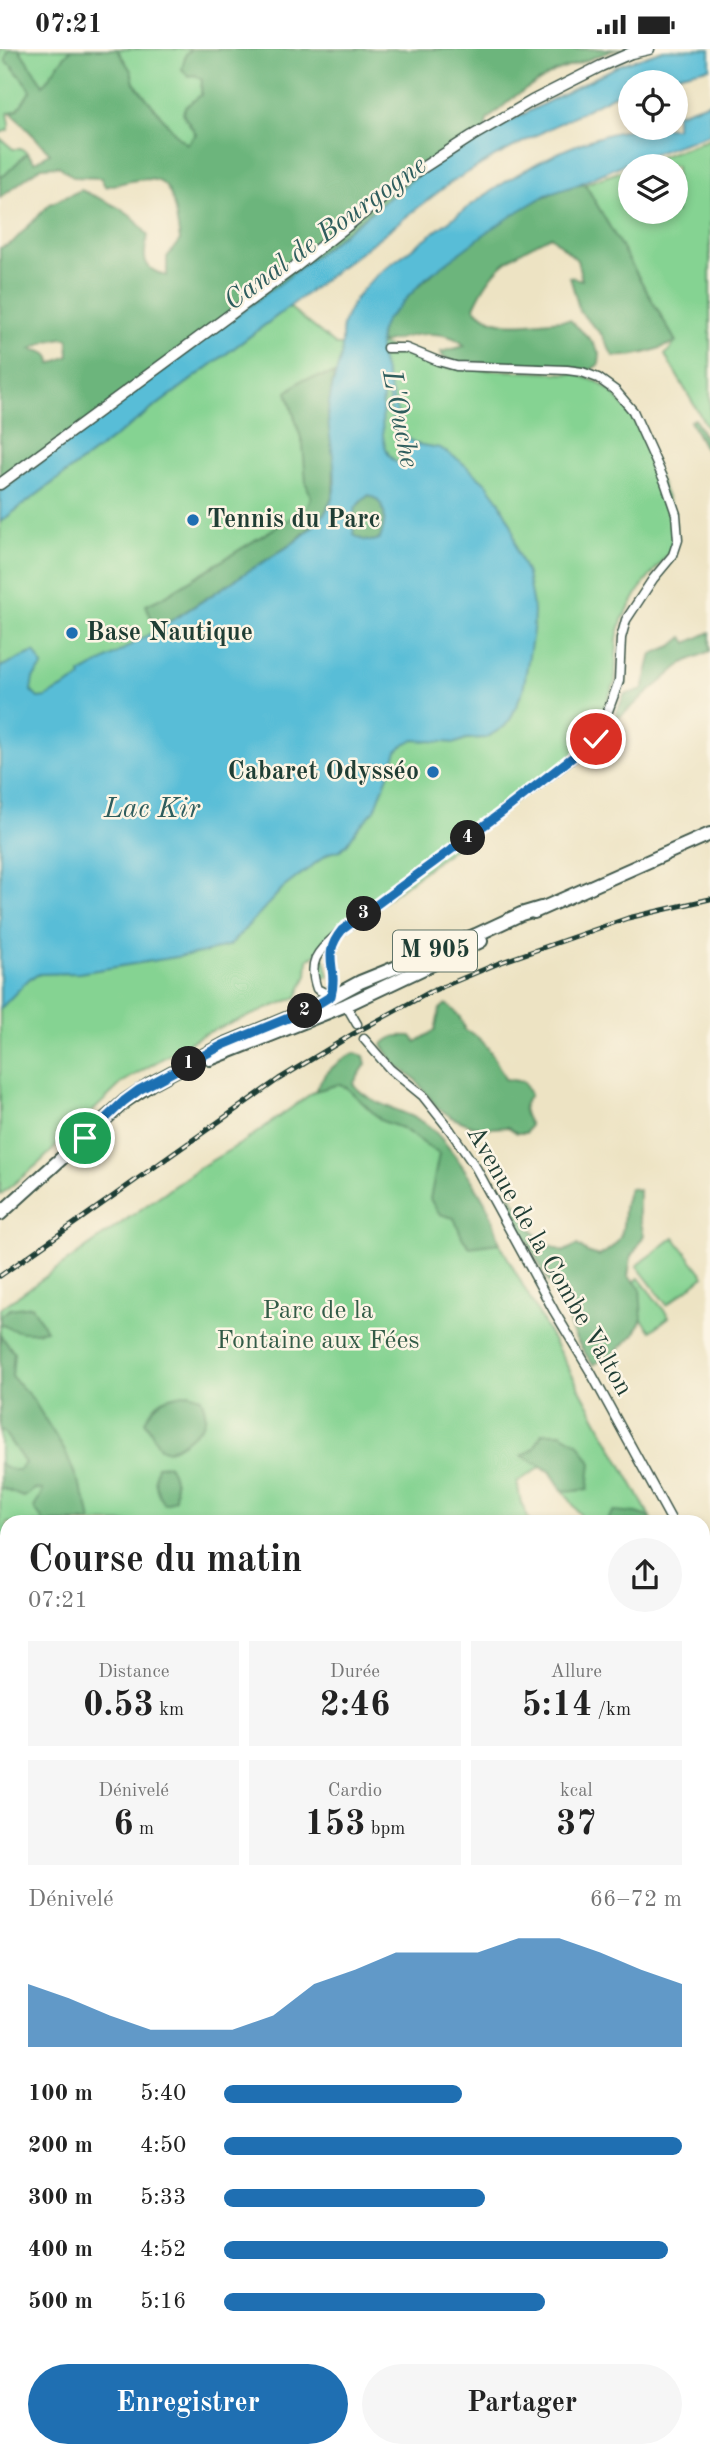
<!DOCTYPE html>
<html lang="fr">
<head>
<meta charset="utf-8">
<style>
  :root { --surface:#fff; --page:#f6f6f6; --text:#222; --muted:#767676; --accent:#1f6fb2 }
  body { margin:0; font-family:"Old Standard TT",serif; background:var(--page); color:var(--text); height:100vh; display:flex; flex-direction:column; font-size:26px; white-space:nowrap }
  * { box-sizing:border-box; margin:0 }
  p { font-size:23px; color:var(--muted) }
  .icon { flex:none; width:38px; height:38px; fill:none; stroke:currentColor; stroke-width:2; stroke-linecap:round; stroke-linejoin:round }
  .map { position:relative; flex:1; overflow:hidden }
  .details { position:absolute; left:0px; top:1466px; width:710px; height:943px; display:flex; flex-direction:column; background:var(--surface); border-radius:21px 21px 0 0; box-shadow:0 4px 10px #0003 }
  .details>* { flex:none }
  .buttons { position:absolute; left:618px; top:21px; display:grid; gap:14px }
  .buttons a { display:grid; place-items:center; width:70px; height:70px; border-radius:50%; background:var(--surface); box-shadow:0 4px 10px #0003; font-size:35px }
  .pin { position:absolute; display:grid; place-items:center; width:60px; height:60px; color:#fff; margin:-30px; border:4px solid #fff; border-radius:50%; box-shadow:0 2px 7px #0007 }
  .km { position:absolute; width:35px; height:35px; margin:-18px; border-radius:50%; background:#222; color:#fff; font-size:19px; line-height:35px; text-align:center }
  .round { display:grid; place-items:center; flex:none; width:74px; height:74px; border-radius:37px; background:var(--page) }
  .head { display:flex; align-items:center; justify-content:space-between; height:119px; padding:0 28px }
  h1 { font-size:38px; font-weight:700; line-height:52px }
  .stats { display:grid; grid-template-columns:repeat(3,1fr); gap:10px; height:119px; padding:7px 28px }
  .stats div { display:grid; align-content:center; border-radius:0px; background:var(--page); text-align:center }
  .stats b { font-size:35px; font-weight:700 }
  .stats small { font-size:19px; font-weight:400 }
  .stats p { font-size:19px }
  .chart { height:196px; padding:14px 28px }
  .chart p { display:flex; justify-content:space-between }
  .chart svg { width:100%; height:126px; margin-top:7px; fill:var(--accent); opacity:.7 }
  .action { display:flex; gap:14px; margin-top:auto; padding:14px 28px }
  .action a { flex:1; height:80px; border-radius:42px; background:var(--accent); color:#fff; font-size:28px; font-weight:700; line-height:80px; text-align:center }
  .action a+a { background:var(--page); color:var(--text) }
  ul { padding:0 28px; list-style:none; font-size:23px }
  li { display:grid; grid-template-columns:112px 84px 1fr; align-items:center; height:52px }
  li i { height:18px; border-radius:9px; background:var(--accent) }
  .status { display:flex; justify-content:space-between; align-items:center; height:49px; padding:0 35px; background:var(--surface); direction:ltr }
  .status svg { height:19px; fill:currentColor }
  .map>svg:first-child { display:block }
  .green { fill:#85d392; stroke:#528863; stroke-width:2 }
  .forest { fill:#6cb57c; stroke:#467958; stroke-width:2; fill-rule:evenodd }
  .water { fill:#59bdd7; stroke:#3c7d86; stroke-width:2; fill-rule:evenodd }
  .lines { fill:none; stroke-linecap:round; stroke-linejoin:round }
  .minor-casing { stroke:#3e5649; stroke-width:11 }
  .tertiary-casing { stroke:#3e5649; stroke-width:13 }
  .primary-casing { stroke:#3e5649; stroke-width:16 }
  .minor { stroke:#fff; stroke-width:8 }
  .tertiary { stroke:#fff; stroke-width:10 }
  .primary { stroke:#fff; stroke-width:12 }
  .rail-casing { stroke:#1f3d34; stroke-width:5 }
  .rail { stroke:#fcf5e5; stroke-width:2.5; stroke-dasharray:8; stroke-linecap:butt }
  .route-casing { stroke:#fff; stroke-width:14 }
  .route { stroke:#1f6fb2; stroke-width:9 }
  .poi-dot { fill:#1f6fb2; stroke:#fcf5e5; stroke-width:2.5 }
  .labels { text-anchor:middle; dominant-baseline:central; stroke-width:5; stroke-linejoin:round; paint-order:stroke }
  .shield { fill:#fcf5e5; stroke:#617469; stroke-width:2 }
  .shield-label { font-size:24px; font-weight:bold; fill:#1f3d34 }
  .poi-label { font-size:26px; font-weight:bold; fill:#1f3d34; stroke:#fcf5e5; text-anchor:start }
  .street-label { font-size:26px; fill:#1f3d34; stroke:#fcf5e5 }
  .park-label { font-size:26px; fill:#335b47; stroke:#fcf5e5 }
  .water-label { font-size:28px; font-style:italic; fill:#2e5d5d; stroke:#fcf5e5 }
</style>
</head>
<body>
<div class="status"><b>07:21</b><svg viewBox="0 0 49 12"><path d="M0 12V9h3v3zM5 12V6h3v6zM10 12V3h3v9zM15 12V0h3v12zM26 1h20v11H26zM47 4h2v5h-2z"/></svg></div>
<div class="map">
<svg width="710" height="2409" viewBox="0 0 710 2409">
  <rect width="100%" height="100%" fill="#fcf5e5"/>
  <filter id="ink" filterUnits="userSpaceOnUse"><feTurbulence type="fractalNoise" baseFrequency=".0143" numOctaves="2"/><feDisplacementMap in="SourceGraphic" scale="14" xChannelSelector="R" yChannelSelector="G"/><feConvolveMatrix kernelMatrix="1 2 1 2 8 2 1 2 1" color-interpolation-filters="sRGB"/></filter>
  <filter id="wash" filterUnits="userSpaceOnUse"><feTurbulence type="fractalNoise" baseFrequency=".00686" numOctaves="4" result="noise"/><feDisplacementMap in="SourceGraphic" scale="28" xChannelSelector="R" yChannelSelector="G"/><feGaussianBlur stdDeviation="1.57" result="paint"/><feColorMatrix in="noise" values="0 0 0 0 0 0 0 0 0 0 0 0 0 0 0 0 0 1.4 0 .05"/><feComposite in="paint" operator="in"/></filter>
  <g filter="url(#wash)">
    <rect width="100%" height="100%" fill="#ede3c3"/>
    <g class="green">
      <path d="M0 0H10L12 17 31 41 18 61 8 64 10 75 8 81 0 84Z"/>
      <path d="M19 0H72C59 12 54 24 43 37Z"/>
      <path d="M117 0H192L186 5 195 26 202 30 201 46 185 58 183 64 196 86 187 95 178 88 134 34 131 22Z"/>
      <path d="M0 89 13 100H22L27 104 5 126 0 128Z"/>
      <path d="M710 90V383L665 306 676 293 585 135 630 119V163H676V117H634Z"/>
      <path d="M289 258 336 296 380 295 448 319 575 325 598 333 614 345 631 365 646 395 669 454 675 474 671 501 639 541 622 571 617 589 615 633 589 695 308 911 307 926 297 948 204 985 123 1033 38 1115 0 1146V473Z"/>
      <path d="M321 906 325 911 329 927 319 931 318 913Z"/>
      <path d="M340 1035 347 1039 382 1072 402 1079 440 1105 477 1153 653 1473H585L550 1422 541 1418 517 1433 521 1454 530 1473 7 1474V1815L0 1818V1260L199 1119 245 1092 315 1042Z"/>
      <path d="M674 1188 704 1227 667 1256 637 1217Z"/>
      <path d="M639 1229 669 1268 651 1282 621 1243Z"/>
      <path d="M704 1589 710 1605V1645L704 1637Z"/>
      <path d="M7 1825V1936L0 1938V1829Z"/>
      <path d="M710 2293V2403L704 2391V2302Z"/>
    </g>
    <g class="forest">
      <path d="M10 0H19L43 36C54 23 59 12 72 0H117L131 22 134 34 178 88 187 95 196 85 183 65 185 58 201 46 202 31 195 26 188 27 182 20 186 5 192 0H623L611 2 555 23 515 47 487 71 484 86 422 123 282 233 0 443V199L12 194 50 155 81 141C110 154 130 160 148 187 142 209 142 220 167 227V208L180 191C170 129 170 121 105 138L101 129 73 128 59 117 42 118 35 122 0 149V128L5 126 27 104 35 113 50 104 11 63 18 61 31 41 12 17 6 13V7ZM62 289 68 290 69 307 51 315C51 302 41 303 31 300L48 292Z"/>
      <path d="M585 135 676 293C656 301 635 309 613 307L602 286 580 263 570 228 582 231 577 211 551 187C511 207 493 215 474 258 497 286 539 270 570 271L590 290 600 305 599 315 591 321 541 315 455 313 443 308 441 303 465 297C445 276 405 287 380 295 380 287 380 281 384 274 388 265 399 257 406 250 445 209 528 143 585 135Z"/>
      <path d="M334 325 328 365 334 413 333 446 324 466 293 494 156 581 146 556 163 548 307 459 311 448 306 434 303 396 287 343 302 331Z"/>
      <path d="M695 370 710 398V409L690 372Z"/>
      <path d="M369 446C390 454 386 473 380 490 370 494 363 492 354 486 352 465 351 459 369 446Z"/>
      <path d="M710 583V602L683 614 621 667 614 670 624 646 643 640 652 605 672 597 683 588 687 594Z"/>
      <path d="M446 955C456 962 462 969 465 981 487 990 495 1010 505 1030L524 1033 530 1046C521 1058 522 1063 530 1076L526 1084H517L508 1078 488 1079 473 1077 453 1069 437 1058 414 1029 396 1016 382 996C392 986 398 986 412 987L416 993 435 981 440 960Z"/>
      <path d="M355 1004 364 1007 366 1015 353 1035C371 1057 400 1059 423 1073 442 1084 474 1133 485 1153 492 1166 496 1180 500 1194L470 1198 463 1190 454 1169 439 1165 430 1150 439 1105 402 1079 382 1072 347 1039 339 1035 315 1042C322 1026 339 1010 355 1004Z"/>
      <path d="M630 1139 639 1141V1166L644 1186 631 1209 628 1227 640 1238 642 1270 634 1286 613 1305 593 1316C581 1298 568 1282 566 1260L558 1256 557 1248 511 1162 509 1144 539 1191 563 1203 577 1196 587 1203 599 1207C637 1186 615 1169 630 1139Z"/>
      <path d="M32 1257 46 1281C31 1285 16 1284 3 1276L0 1277V1267L10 1260Z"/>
      <path d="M0 1286 14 1303 12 1328 32 1349 66 1404 88 1457 91 1473H42V1470L34 1459 43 1441 35 1440 23 1448 0 1438V1412C3 1420 12 1421 19 1421L25 1414 3 1382H0Z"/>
      <path d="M189 1344 201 1348C203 1355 207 1363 205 1370 201 1382 179 1398 167 1402L160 1399 145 1372C157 1349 166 1348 189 1344Z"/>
      <path d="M542 1384H561L579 1395 591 1414 588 1440 575 1442 562 1441 550 1422 522 1407 534 1400Z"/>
      <path d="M168 1416C175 1427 177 1437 175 1450L165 1455C156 1445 153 1430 157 1417Z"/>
      <path d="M614 1462 637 1464 651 1469 653 1473H600L606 1472Z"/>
      <path d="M0 1488 7 1491V1597L4 1568 0 1556Z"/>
      <path d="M7 1660V1803L0 1807V1664Z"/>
      <path d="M704 1675 710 1683V1815L704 1808Z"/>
      <path d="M7 1936V2051L0 2047V1938Z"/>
      <path d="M540 2403H568L574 2409H538Z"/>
    </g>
    <g class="water">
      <path d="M710 0V19C684 23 656 33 630 33V38L496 107 450 134 289 258 0 473V443L282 233 422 123 516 69 622 15 663 1Z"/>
      <path d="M710 53V85L624 115 577 136 546 146 519 162 486 184 426 229 385 272 380 285 379 301 382 313 401 377 409 390 416 395 440 399 459 411 486 434 498 450 512 477 517 503 527 525 534 562 533 583 523 641 511 669 505 677 486 689 466 690 456 694 414 691 406 694 397 702 375 761 357 780 348 794 340 801 329 804 283 839 230 896 207 903 79 924 40 925 30 929 0 960V618L34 603 43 617 33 629 31 642 38 649 46 648 81 629 80 625C137 594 193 559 247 523 273 507 304 491 323 466 347 438 327 396 328 363 329 343 336 326 341 307 343 301 341 286 343 276 354 237 390 216 421 193 486 144 556 91 638 79 650 77 664 79 676 79V65ZM383 344 388 346 396 385 407 406V413L404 416C376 411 383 365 383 344ZM369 446C389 455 386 472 380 490 370 494 363 492 354 486 352 466 351 458 369 446Z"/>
    </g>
  </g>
  <g filter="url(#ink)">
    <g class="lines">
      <g class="minor-casing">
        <g id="minor">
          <path d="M387 299H406L438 312 456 317 567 321 582 323 598 329 616 342 633 362 665 433 676 465 678 491 673 506 653 530 626 571 621 589 619 632 598 689"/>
          <path d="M342 881C319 909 339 917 331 947L317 940C306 908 321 901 342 881L501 764 614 678"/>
          <path d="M346 956 357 975"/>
          <path d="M364 990 390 1020 423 1047 450 1081 476 1119 554 1262 590 1322 673 1474"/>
          <path d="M704 1542 710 1560"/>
          <path d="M704 2021 707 2030 704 2040"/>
          <path d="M0 2052 7 2057"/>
          <path d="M704 2055 710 2067"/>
          <path d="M704 2068 710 2075"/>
          <path d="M0 2093 7 2088"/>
          <path d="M0 2342 7 2347"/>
          <path d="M80 2403 89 2409"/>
          <path d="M337 2403 345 2409"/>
          <path d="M455 2409 456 2403"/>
          <path d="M526 2409 528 2403"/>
        </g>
      </g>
      <g class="tertiary-casing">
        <path id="tertiary" d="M0 435 295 218 413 125 472 87 532 52 601 17 631 4 649 0"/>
      </g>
      <g class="primary-casing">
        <g id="primary">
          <path d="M534 863 710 785"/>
          <path d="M210 1010 346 956 481 892"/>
          <path d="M0 1165 125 1052 152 1034 223 996 310 960 360 933 476 886 521 865 541 859"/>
        </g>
      </g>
      <use href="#minor" class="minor"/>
      <use href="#tertiary" class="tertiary"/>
      <use href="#primary" class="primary"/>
      <g class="rail-casing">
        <path id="rail" d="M0 1227 279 1030 353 985 430 943 499 914 628 869 710 850"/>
      </g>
      <use href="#rail" class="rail"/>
    </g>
  </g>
  <g class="lines" filter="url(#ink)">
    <g class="route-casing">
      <path id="route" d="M85 1089 124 1052 139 1041 223 996 310 960 331 947C339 918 320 908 342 881L501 764 596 690"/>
    </g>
    <use href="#route" class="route"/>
  </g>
  <g class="poi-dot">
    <circle cx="193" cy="471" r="7"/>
    <circle cx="72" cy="584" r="7"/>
    <circle cx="433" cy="723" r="7"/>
  </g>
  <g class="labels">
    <rect class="shield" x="393" y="881.5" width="84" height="41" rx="5"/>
    <g class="shield-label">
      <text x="435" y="902">M 905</text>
    </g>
    <g class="poi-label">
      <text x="207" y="471">Tennis du Parc</text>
      <text x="86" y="584">Base Nautique</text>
      <text x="419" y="723" text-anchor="end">Cabaret Odysséo</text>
    </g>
    <g class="street-label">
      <text transform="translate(549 1212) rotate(60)">Avenue de la Combe Valton</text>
    </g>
    <g class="park-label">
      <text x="318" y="1262">Parc de la<tspan x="318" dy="30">Fontaine aux Fées</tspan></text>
    </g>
    <g class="water-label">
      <text transform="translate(326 185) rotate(-36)">Canal de Bourgogne</text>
      <text transform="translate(399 370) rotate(79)">L'Ouche</text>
      <text x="152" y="761">Lac Kir</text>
    </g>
  </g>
</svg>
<div class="buttons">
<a><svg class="icon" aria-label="locate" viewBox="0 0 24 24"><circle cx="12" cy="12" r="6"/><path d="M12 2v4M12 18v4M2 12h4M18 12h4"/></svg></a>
<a><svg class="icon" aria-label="layers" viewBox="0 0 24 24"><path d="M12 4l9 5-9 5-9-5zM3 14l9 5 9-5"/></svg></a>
</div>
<div class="pin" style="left:85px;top:1089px;background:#1e9e55"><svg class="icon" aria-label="arrive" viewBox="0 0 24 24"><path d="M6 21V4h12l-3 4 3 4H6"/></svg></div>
<div class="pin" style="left:596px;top:690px;background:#d93025"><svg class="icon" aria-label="check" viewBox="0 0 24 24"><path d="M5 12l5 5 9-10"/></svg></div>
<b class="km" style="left:189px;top:1015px">1</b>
<b class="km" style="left:305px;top:962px">2</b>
<b class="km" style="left:364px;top:865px">3</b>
<b class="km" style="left:468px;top:789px">4</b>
<section class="details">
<div class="head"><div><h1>Course du matin</h1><p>07:21</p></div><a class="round"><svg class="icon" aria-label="share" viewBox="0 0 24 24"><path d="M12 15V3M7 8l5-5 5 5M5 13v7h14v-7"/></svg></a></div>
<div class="stats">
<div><p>Distance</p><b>0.53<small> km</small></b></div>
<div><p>Durée</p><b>2:46</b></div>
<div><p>Allure</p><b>5:14<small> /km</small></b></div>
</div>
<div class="stats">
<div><p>Dénivelé</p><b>6<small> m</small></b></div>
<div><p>Cardio</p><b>153<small> bpm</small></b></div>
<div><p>kcal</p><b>37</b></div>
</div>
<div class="chart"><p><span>Dénivelé</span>66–72 m</p>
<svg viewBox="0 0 160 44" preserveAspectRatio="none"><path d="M0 44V22L10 27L20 33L30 38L40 38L50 38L60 33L70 22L80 17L90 11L100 11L110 11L120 6L130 6L140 11L150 17L160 22V44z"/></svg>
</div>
<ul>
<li><b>100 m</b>5:40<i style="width:52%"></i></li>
<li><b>200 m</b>4:50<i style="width:100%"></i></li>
<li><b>300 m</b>5:33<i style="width:57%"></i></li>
<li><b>400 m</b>4:52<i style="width:97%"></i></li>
<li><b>500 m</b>5:16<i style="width:70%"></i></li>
</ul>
<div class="action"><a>Enregistrer</a><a>Partager</a></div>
</section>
</div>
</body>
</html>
